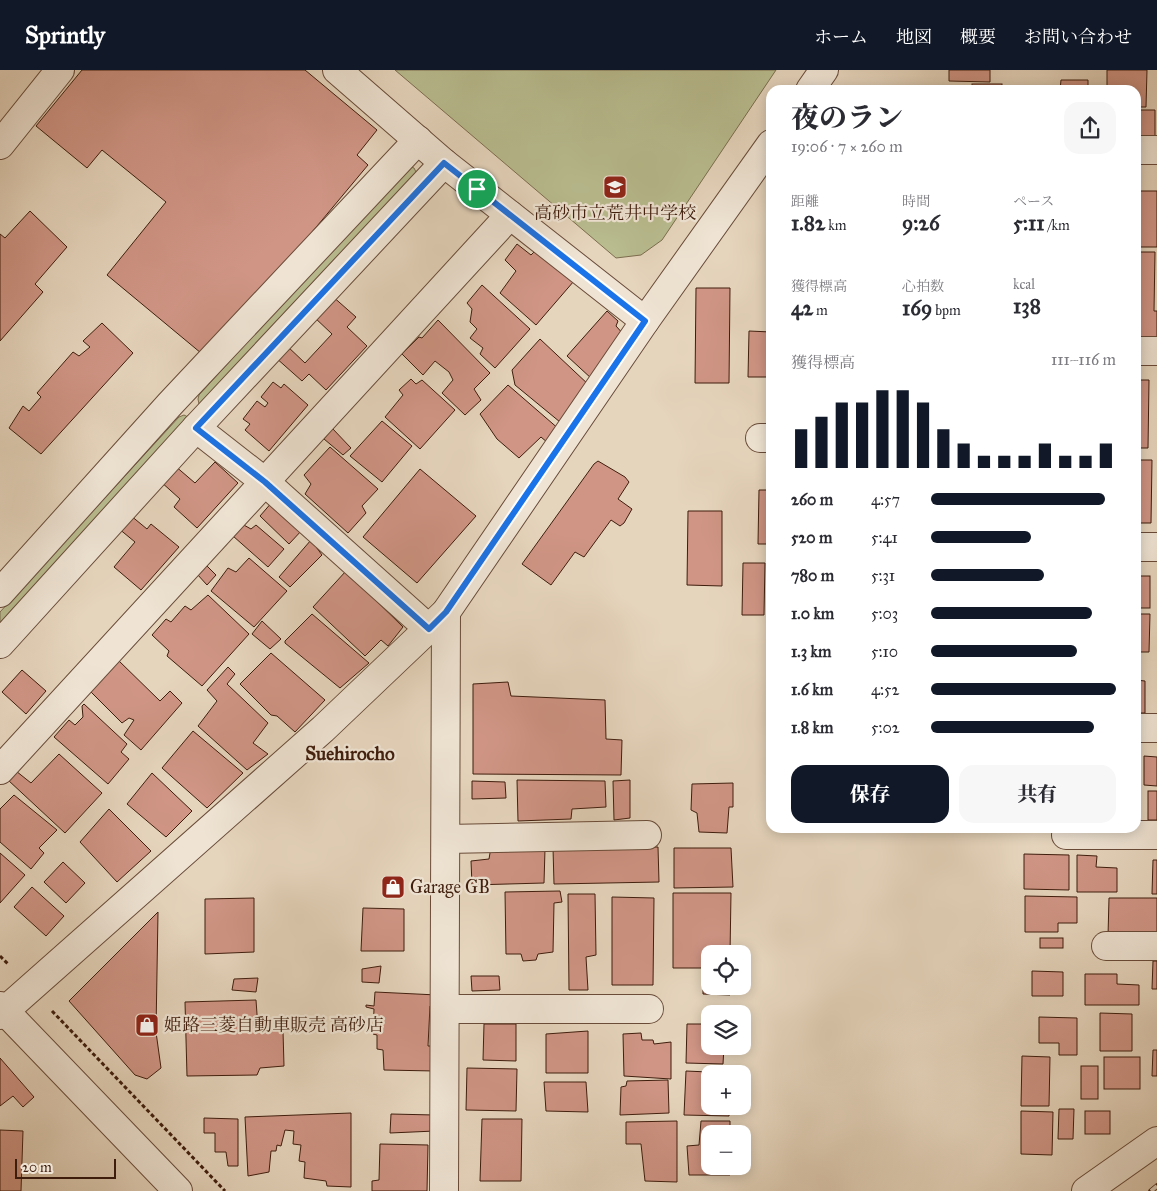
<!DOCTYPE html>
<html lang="ja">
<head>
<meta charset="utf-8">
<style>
  :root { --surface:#fff; --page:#f7f7f7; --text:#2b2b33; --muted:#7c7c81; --accent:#111827 }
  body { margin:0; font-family:"IM FELL Great Primer","Noto Serif JP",serif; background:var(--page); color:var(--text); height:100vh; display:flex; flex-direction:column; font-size:19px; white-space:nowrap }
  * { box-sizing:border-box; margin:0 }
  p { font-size:16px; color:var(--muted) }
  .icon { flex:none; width:28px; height:28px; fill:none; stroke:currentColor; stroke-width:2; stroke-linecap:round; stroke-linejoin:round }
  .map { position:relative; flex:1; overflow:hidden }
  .sheet { position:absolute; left:766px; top:15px; width:375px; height:748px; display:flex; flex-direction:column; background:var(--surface); border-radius:15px; box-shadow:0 2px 12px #0003 }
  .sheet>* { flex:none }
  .controls { position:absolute; left:701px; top:875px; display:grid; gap:10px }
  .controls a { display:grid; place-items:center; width:50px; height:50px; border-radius:10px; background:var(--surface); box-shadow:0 2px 12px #0003; font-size:25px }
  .scale { position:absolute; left:15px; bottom:12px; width:101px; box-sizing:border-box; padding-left:5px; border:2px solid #3f1d0d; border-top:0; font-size:14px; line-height:18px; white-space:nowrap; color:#3f1d0d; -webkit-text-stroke:4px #efe4d4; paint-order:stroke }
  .pin { position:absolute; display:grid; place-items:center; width:42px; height:42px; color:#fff; margin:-21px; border:2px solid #fff; border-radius:50%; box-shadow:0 1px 5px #0007 }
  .round { display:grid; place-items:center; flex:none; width:52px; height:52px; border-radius:15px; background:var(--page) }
  .head { display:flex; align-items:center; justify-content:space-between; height:85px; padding:0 25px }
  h1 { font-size:28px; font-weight:800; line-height:38px }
  .figures { display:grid; grid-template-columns:repeat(3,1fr); gap:8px; height:85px; padding:5px 25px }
  .figures div { display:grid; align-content:center }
  .figures b { font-size:21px; font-weight:800 }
  .figures small { font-size:14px; font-weight:400 }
  .figures p { font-size:14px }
  .chart { height:140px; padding:10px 25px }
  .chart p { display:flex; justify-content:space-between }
  .chart svg { width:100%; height:90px; margin-top:5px; stroke:var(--accent); stroke-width:6 }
  .primary-button { display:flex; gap:10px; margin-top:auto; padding:10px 25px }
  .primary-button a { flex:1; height:58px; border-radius:15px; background:var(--accent); color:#fff; font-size:20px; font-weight:800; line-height:58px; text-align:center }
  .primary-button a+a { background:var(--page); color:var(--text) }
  ul { padding:0 25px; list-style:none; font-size:16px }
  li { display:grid; grid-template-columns:80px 60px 1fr; align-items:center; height:38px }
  li i { height:12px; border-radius:6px; background:var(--accent) }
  header { display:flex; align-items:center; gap:30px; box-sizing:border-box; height:70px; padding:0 25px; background:var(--accent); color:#fff }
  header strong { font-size:24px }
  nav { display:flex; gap:28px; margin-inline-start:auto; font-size:18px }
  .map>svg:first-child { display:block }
  .green { fill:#b8bc8f; stroke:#7c6c4e }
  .building { fill:#d09585; stroke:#3f1d0d }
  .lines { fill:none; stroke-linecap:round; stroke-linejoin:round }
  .minor-casing { stroke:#694b39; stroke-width:30 }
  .tertiary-casing { stroke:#694b39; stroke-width:30 }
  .path { stroke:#3f1d0d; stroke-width:3; stroke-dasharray:4 2.5; stroke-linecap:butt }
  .minor { stroke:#efe4d4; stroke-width:28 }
  .tertiary { stroke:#efe4d4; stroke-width:28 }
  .rail-casing { stroke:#3f1d0d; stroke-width:5.5 }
  .rail { stroke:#efe4d4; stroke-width:4; stroke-dasharray:11; stroke-linecap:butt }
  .route-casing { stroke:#fff; stroke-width:10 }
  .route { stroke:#1a73e8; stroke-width:6 }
  .labels { text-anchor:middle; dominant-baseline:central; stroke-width:4.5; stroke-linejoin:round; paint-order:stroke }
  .poi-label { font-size:18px; fill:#3f1d0d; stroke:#efe4d4; text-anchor:start }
  .neighbourhood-label { font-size:19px; font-weight:bold; fill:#3f1d0d; stroke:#efe4d4 }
</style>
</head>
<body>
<header>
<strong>Sprintly</strong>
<nav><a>ホーム</a><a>地図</a><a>概要</a><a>お問い合わせ</a></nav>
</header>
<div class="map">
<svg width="1157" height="1121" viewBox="0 0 1157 1121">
  <rect width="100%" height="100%" fill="#e6d5bd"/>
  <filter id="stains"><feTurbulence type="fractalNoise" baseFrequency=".004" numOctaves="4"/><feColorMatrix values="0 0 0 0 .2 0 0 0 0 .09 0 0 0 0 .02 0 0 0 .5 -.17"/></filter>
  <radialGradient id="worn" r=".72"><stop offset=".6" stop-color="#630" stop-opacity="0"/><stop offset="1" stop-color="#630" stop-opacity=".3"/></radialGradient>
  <g class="green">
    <path d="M395 0H776L662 170 641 185 616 188Z"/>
    <path d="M409 96 414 98 416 102 414 107 204 335 199 334 198 329 199 325 405 99Z"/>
    <path d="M184 345 188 347 0 561V542L179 347Z"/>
  </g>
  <g class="building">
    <path d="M82 0H305L377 60 357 85 368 95 207 288 107 205 166 132 102 80 87 98 36 56Z"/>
    <path d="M949 0H990V12L949 11Z"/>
    <path d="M1107 0H1147L1146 37H1136V20H1107Z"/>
    <path d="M1061 10H1088V20H1060Z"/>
    <rect x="972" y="14" width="30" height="6"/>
    <path d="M1136 40H1155V70L1136 69Z"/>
    <rect x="1136" y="121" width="21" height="56"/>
    <path d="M30 141 67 177 35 214 43 222 0 271V164L5 168Z"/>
    <path d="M517 174 531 185 536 180 574 211 536 255 500 223 516 201 505 190Z"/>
    <path d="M1136 182H1155L1154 241H1157V267H1136Z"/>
    <path d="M482 215 530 259 495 298 480 284 483 278 470 268 477 259 470 252 472 239 467 233Z"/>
    <path d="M696 218H730L729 313H695Z"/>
    <path d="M331 225 356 247 347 257 367 276 326 320 309 304 302 311 275 287 286 275 305 293 332 264 313 246Z"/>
    <path d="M607 241 618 251 616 256 625 266 592 309 567 286Z"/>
    <path d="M438 250 490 303 474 319 481 330 465 345 442 323 453 310 449 302 435 291 423 305 402 284 419 267 422 268Z"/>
    <path d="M102 253 133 283 41 384 9 358 23 336 29 341 41 327 37 323 73 282 79 286 90 277 83 271Z"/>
    <path d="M749 261 771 262V307H748Z"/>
    <path d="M540 269 590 316 560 352 515 315 512 300Z"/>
    <path d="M411 309 416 314 422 310 455 340 420 379 385 347 403 325 399 320Z"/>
    <path d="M1136 310H1149L1148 378H1136Z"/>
    <path d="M273 312 281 318 284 314 308 335 269 381 245 360 250 354 243 349 257 331 265 337 268 333 261 327Z"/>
    <path d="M508 315 560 360 548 373 541 367 519 388 497 369 480 344Z"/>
    <path d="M382 351 412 376 382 412 350 386Z"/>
    <path d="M332 358 351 378 343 385 324 369Z"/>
    <path d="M330 377 378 419 362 436 366 443 348 463 305 424 311 414 304 405Z"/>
    <path d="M1136 390H1152L1151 453H1136Z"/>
    <path d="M598 391 625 407 629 412 618 429 632 439 624 453 620 456 611 450 584 487 575 482 551 515 522 494 594 394Z"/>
    <path d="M215 392 238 413 197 458 174 437 180 429 160 411 174 395 195 413Z"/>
    <path d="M420 399 476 446 417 513 363 467Z"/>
    <path d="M759 420H771V474H758Z"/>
    <path d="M273 431 303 459 289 474 260 446Z"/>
    <path d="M688 441H722V516L687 515Z"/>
    <path d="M130 445 147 459 151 454 179 477 141 520 114 497 135 472 118 458Z"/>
    <path d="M242 454 251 459 256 455 284 479 268 497 233 466Z"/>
    <path d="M311 470 322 485 290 517 279 507Z"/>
    <path d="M249 488 287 521 254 557 211 521 228 498 236 502Z"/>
    <path d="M743 493H765L764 545H742Z"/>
    <path d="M205 494 216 505 207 515 197 504Z"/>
    <path d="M346 501 403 557 388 576 381 570 365 586 313 537Z"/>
    <rect x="1136" y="506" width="14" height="32"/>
    <path d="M208 525 249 564 202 616 167 586 169 581 152 565 166 549 171 552 185 536 191 540Z"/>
    <path d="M312 544 369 593 340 618 285 573V571Z"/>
    <path d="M1136 544H1150L1149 582H1136Z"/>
    <path d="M262 551 281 569 270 579 252 564Z"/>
    <path d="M271 583 325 630 295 662 277 646 271 645 240 614Z"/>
    <path d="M117 589 160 631 170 621 182 633 141 680 124 665 134 650 129 648 122 653 89 620Z"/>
    <path d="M228 597 235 604 227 614 268 653 253 673 268 684 247 700 198 656 217 631 207 620Z"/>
    <path d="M22 600 46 621 26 644 2 622Z"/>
    <path d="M1136 610 1145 611V643H1136Z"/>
    <path d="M508 612 511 626 605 630 606 669 622 670 621 705 473 704V614Z"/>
    <path d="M84 634 127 674 121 682 129 689 108 714 54 667 69 650 75 655 83 647 82 636Z"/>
    <path d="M193 661 243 703 207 738 162 698Z"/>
    <path d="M59 684 102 723 65 763 8 710 16 701 31 713Z"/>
    <path d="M1144 686 1157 687V716L1144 715Z"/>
    <path d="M152 703 192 741 166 767 127 734Z"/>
    <path d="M517 710 605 711 606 737 572 739 571 749 518 751Z"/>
    <path d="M630 710V748L614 750 613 711Z"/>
    <path d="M472 711 505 712 506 728 472 729Z"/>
    <path d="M733 713V737H729L727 763 699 762 697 743 691 740 692 714Z"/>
    <rect x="1148" y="721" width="9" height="29"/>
    <path d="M14 725 57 760 39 778 44 783 31 799 0 772V739Z"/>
    <path d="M109 739 151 781 117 812 80 772Z"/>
    <path d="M491 777 545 779 544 813 472 815 471 791 489 789Z"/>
    <path d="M658 777 659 812 554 814 553 778Z"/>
    <path d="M674 778H731L733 817 674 818Z"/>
    <path d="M0 783 25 805 0 833Z"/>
    <path d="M1024 784 1069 785V820L1024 819Z"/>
    <path d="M1077 785 1097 786 1096 797 1117 798V822H1077Z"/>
    <path d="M1153 790H1157V824H1152Z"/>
    <path d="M63 792 85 813 66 833 44 812Z"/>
    <path d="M32 817 64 846 46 866 14 837Z"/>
    <path d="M560 821 562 832 554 833 553 882 538 884 536 890 523 891 521 884H506L505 822Z"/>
    <path d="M673 823H731L730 884H710V898H673Z"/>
    <path d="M568 824H595L596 885 586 887 588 920H569Z"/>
    <path d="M1025 826 1077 827V853H1058V862H1025Z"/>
    <path d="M612 827 654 828 653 915H612Z"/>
    <path d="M254 828V882L205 884V829Z"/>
    <path d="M1109 828H1157V866H1108Z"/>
    <path d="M363 838 404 839V881H361Z"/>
    <path d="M158 842 156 962 161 998 147 1009 135 1005 69 931Z"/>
    <rect x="1040" y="868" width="23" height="10"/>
    <path d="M1153 891H1157V919H1152Z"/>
    <path d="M381 896 379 913 362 912V899Z"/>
    <path d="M1032 901 1063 902V926H1032Z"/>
    <path d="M1085 904H1117V914L1139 915V935H1085Z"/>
    <path d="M471 906H499L500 920 472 921Z"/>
    <path d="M258 908 256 922 232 920 234 909Z"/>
    <path d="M703 910 710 911V916H731L730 925 703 924Z"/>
    <path d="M375 922 437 925 436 937 430 936 428 976H435V1001L384 1000 383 980 377 979V965L373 964 374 939 366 937V935L374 936Z"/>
    <path d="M256 930 258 958 283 961 284 996 260 998 257 1005 187 1006 185 932Z"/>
    <path d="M1100 943 1132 944V981H1100Z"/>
    <path d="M1039 947 1077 948V985H1059V973H1039Z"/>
    <path d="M484 954H516V991L483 990Z"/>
    <path d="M687 954H710V976H724L723 994 686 993Z"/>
    <path d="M588 961V1003H546V964Z"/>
    <path d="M641 963 642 970H653L654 974 671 972V1009L624 1006 623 964Z"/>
    <path d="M1153 980H1157V1006H1152Z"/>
    <path d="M1022 986 1050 987 1049 1036H1021Z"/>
    <rect x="1104" y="987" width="36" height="32"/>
    <path d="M0 988 34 1027 23 1037 13 1026 0 1036Z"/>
    <rect x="1081" y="996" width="17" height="33"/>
    <path d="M467 998 517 999 516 1041 466 1040Z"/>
    <path d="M686 1001 731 1003 710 1004V1036H730L729 1046 684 1045Z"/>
    <path d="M668 1010 669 1043 620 1045 621 1017 626 1016 627 1011Z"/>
    <path d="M544 1012H586L588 1042 546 1041Z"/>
    <path d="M1059 1039H1074L1073 1069H1058Z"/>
    <path d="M1021 1041 1053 1042 1052 1085 1021 1084Z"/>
    <rect x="1085" y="1041" width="25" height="23"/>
    <path d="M351 1043V1117L327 1116 326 1111 304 1108 305 1092 299 1091 301 1075 293 1074 294 1061 285 1060 281 1076 277 1075 276 1081H271L269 1102 248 1106 245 1047Z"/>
    <path d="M391 1044 434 1045 435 1061 390 1063Z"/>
    <path d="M204 1048 238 1049V1096H228L226 1082H215V1063H204Z"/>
    <path d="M482 1049H522L521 1111H480Z"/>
    <path d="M677 1051V1112L645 1111 641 1074H626V1052Z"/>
    <path d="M701 1051H730V1064H710V1096H730V1105H689L687 1076 699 1075Z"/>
    <path d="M0 1060 23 1061 21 1121H0Z"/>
    <path d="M380 1074 428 1075 427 1121H372V1111L379 1110Z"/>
  </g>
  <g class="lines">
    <g class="minor-casing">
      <g id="minor">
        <path d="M337 0 444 93 645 251"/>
        <path d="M810 20 824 0"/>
        <path d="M0 75 60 0"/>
        <path d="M1136 80H1157"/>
        <path d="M1136 281H1157"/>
        <path d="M196 358 265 412 429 559"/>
        <path d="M760 368H771"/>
        <path d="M1136 477H1157"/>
        <path d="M0 523 170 334 418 70"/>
        <path d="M0 574 196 358 444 93"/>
        <path d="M1136 658H1157"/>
        <path d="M0 700 510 145"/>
        <path d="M1066 765H1157"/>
        <path d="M446 769 647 765"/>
        <path d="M1106 876H1157"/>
        <path d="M445 939H649"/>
        <path d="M0 945 323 659 446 542 645 251 771 74"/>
        <path d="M444 1121 446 542"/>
      </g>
    </g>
    <g class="tertiary-casing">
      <g id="tertiary">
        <path d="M0 936 178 1121"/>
        <path d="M1086 1121 1157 1071"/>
      </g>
    </g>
    <g class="path">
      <path d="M0 886 9 895"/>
      <path d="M52 941 225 1121"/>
    </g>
    <use href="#minor" class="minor"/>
    <use href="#tertiary" class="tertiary"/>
    <g class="rail-casing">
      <path id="rail" d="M1151 1121 1157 1116"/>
    </g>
    <use href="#rail" class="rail"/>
  </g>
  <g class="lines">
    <g class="route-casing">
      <path id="route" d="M444 93 645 251 446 542 429 559 265 412 196 358Z"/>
    </g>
    <use href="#route" class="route"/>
  </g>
  <defs>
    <g id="school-square" transform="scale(1.25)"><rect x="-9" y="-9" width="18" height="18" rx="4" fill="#8f2418" stroke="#efe4d4"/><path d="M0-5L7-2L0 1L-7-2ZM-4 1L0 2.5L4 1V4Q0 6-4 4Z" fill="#fff"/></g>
    <g id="shop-square" transform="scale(1.25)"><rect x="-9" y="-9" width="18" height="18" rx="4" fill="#8f2418" stroke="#efe4d4"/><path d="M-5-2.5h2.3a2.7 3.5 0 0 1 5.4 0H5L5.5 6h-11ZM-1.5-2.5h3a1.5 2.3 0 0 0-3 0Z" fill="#fff"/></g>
  </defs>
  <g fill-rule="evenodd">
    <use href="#school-square" x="615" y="117"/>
    <use href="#shop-square" x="393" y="817"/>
    <use href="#shop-square" x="147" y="955"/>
  </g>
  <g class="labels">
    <g class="poi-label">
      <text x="615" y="143" text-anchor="middle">高砂市立荒井中学校</text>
      <text x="410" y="817">Garage GB</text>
      <text x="164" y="955">姫路三菱自動車販売 高砂店</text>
    </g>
    <g class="neighbourhood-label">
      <text x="350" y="683">Suehirocho</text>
    </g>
  </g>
  <rect width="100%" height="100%" filter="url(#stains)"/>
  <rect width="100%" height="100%" fill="url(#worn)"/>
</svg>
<div class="controls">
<a><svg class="icon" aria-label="locate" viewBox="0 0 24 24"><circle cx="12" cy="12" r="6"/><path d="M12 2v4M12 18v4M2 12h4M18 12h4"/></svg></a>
<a><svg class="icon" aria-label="layers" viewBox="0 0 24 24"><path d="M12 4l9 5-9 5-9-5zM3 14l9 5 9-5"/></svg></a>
<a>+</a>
<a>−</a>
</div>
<div class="scale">20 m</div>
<div class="pin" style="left:477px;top:119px;background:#1e9e55"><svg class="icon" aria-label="arrive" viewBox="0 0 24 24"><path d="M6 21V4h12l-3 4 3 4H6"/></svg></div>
<section class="sheet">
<div class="head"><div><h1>夜のラン</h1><p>19:06 · 7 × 260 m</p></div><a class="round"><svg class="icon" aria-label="share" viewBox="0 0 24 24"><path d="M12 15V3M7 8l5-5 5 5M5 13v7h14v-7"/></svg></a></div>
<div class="figures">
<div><p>距離</p><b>1.82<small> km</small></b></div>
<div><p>時間</p><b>9:26</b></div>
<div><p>ペース</p><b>5:11<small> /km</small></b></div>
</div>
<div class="figures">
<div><p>獲得標高</p><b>42<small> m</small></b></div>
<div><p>心拍数</p><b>169<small> bpm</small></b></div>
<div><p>kcal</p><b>138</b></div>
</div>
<div class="chart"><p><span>獲得標高</span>111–116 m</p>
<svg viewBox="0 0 160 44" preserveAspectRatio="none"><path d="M5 44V25M15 44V19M25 44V12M35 44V12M45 44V6M55 44V6M65 44V12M75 44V25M85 44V32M95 44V38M105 44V38M115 44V38M125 44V32M135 44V38M145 44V38M155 44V32"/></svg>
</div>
<ul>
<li><b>260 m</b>4:57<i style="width:94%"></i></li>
<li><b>520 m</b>5:41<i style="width:54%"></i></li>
<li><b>780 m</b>5:31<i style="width:61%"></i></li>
<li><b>1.0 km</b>5:03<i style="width:87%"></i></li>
<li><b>1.3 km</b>5:10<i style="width:79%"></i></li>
<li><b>1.6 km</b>4:52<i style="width:100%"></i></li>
<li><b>1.8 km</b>5:02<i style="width:88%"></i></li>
</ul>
<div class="primary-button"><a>保存</a><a>共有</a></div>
</section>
</div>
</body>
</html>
